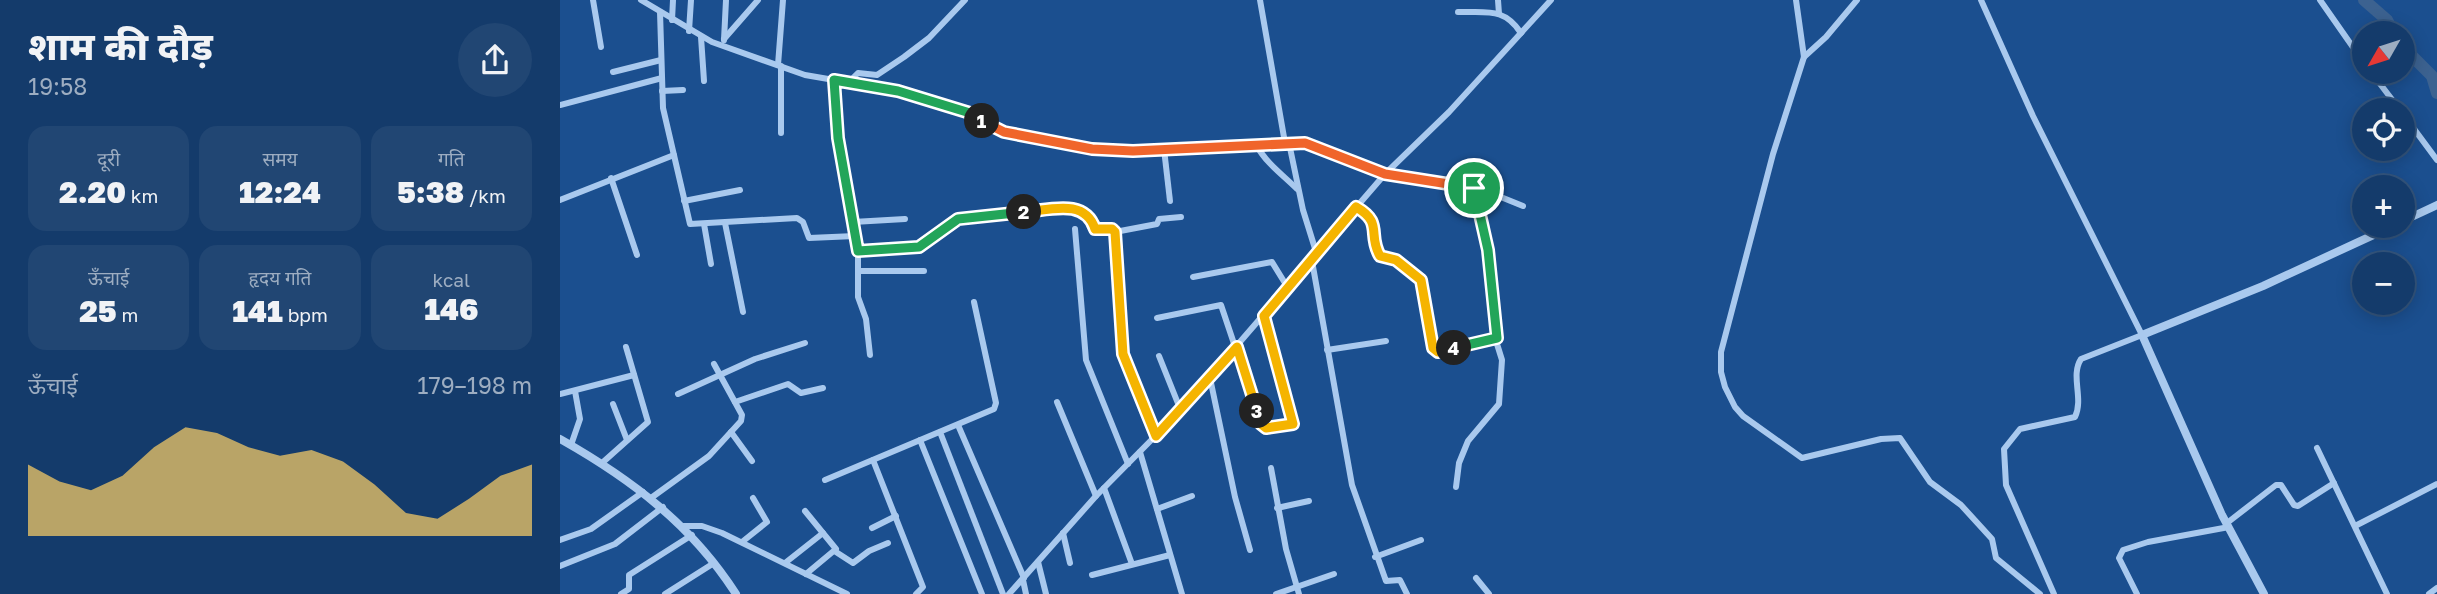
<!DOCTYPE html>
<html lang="hi">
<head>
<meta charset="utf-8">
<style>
  :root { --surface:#143b6b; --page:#214673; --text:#f1f3f6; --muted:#9dadc1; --line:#33557e; --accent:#ffd166 }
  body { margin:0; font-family:"Golos Text","Noto Sans Devanagari",sans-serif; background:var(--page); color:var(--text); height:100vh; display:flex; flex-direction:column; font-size:26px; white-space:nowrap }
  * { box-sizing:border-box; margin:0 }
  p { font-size:23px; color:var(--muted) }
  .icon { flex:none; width:38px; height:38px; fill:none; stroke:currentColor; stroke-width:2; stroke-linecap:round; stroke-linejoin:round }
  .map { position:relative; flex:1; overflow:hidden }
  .sheet { display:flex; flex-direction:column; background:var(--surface); width:560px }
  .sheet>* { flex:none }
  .needle { width:46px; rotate:231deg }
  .tools { position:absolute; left:1792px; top:21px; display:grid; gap:14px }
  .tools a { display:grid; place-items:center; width:63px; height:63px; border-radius:50%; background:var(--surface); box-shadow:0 4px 18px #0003,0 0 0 2px var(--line); font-size:35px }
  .pin { position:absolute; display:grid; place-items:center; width:60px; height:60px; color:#fff; margin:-30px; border:4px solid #fff; border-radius:50%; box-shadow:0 2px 7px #0007 }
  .km { position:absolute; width:35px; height:35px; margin:-18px; border-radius:50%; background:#222; color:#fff; font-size:19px; line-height:35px; text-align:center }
  .round { display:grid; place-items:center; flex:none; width:74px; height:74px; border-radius:37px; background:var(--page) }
  .overview { display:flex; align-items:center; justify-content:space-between; height:119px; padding:0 28px }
  h1 { font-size:38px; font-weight:800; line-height:52px }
  .metrics { display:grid; grid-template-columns:repeat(3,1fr); gap:10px; height:119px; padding:7px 28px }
  .metrics div { display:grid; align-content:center; border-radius:18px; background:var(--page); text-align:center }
  .metrics b { font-size:30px; font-weight:800 }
  .metrics small { font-size:19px; font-weight:400 }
  .metrics p { font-size:19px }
  .chart { height:196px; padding:14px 28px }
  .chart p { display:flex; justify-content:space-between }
  .chart svg { width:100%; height:126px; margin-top:7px; fill:var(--accent); opacity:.7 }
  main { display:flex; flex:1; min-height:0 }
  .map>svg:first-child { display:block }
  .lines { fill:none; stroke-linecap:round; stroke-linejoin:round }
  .river { stroke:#3c6290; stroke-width:12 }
  .minor { stroke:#a9c9ee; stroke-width:6 }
  .tertiary { stroke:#a9c9ee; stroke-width:8 }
  .split-1-casing { stroke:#fff; stroke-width:14 }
  .split-2-casing { stroke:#fff; stroke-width:14 }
  .split-3-casing { stroke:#fff; stroke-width:14 }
  .split-4-casing { stroke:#fff; stroke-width:14 }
  .split-5-casing { stroke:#fff; stroke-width:14 }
  .split-1 { stroke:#f0652b; stroke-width:9 }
  .split-2 { stroke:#22a559; stroke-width:9 }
  .split-3 { stroke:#f5b400; stroke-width:9 }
  .split-4 { stroke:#f5b400; stroke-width:9 }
  .split-5 { stroke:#22a559; stroke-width:9 }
</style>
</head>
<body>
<main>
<section class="sheet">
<div class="overview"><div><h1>शाम की दौड़</h1><p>19:58</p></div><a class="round"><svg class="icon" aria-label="share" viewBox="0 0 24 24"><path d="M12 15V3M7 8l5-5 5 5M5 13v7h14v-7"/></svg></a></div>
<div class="metrics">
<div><p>दूरी</p><b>2.20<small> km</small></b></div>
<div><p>समय</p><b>12:24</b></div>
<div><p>गति</p><b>5:38<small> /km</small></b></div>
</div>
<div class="metrics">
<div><p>ऊँचाई</p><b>25<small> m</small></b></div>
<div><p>हृदय गति</p><b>141<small> bpm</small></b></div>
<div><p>kcal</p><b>146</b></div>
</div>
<div class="chart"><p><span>ऊँचाई</span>179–198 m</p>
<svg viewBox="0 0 160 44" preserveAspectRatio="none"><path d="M0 44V19L10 25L20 28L30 23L40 13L50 6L60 8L70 13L80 16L90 14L100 18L110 26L120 36L130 38L140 31L150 23L160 19V44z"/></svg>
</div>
</section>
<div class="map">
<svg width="1877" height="594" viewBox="0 0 1877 594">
  <rect width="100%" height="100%" fill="#1b4f8f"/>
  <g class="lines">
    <g class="river">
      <path d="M1804 0 1827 20 1834 33"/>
      <path d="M1843 47 1872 76 1877 93"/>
    </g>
    <g class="minor">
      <path d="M33 0 41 47"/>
      <path d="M81 0 152 42 245 75 338 91 410 113 444 132 532 149 573 151 745 143 825 174 921 189 963 206"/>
      <path d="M700 0 725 143"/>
      <path d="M938 0 939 14"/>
      <path d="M1236 0 1244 57 1213 154 1161 352V372L1165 387 1175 407 1183 416 1242 458 1321 439 1340 438 1370 482 1401 505 1432 539 1436 558 1480 594"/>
      <path d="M1421 0 1473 116 1582 335 1521 359C1510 376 1524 398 1515 417L1460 429 1444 449 1446 485 1494 594"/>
      <path d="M1760 0 1804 63"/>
      <path d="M100 12 103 108 130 224 237 218 243 222 249 238 295 236"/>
      <path d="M898 12C927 13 944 7 961 33"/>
      <path d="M112 20 113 0"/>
      <path d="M129 31 131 0"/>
      <path d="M141 37 144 81"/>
      <path d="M164 39 198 0"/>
      <path d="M164 40 166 0"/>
      <path d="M1244 57 1266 37 1297 0"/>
      <path d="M218 65 223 0"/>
      <path d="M221 66V133"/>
      <path d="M53 72 101 60"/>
      <path d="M1811 72 1840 110"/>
      <path d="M274 81 278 140 298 251V297L306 319 310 355"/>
      <path d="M288 83 298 73 317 75 344 57 369 38 405 0"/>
      <path d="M102 91 123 90"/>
      <path d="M0 105 102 78"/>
      <path d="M1843 114 1877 160"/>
      <path d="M729 143 743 210 757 255"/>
      <path d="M697 146C706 163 723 175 737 189"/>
      <path d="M604 149 610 201"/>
      <path d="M51 178 77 255"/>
      <path d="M0 200 114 155"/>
      <path d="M124 201 180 190"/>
      <path d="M796 207C824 223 807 235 820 256L836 260 861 280 874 350 878 352 937 339"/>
      <path d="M293 222 345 219"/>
      <path d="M165 223 183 312"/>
      <path d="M144 224 151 264"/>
      <path d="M515 229 526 360 568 464"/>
      <path d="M555 232 597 224 599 219 621 217"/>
      <path d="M298 251 359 247 402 218 516 208 531 217 535 229H552L555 232 563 353 596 436"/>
      <path d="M752 261 792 485 826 581 840 580 847 594"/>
      <path d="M298 271H364"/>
      <path d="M633 277 712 262 728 288"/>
      <path d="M597 318 661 305 701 424 706 428 733 423 704 316"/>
      <path d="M767 350 826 341"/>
      <path d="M599 356 621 411"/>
      <path d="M650 378 675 497 690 550"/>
      <path d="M0 394 74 375"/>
      <path d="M118 394 195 359 245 343"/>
      <path d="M175 402 228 384 241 393 263 388"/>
      <path d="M497 402 536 496"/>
      <path d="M53 404 67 440"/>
      <path d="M398 425 464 578"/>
      <path d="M171 432 192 461"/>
      <path d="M380 432 443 594"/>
      <path d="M360 440 422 594"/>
      <path d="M11 445 20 419 15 391"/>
      <path d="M1757 448 1827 594"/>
      <path d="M580 452 622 594"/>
      <path d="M313 460 363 587 356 594"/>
      <path d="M42 463 88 422 66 347"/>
      <path d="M711 468 726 549 739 594"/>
      <path d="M265 480 434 409 436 403 414 302"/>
      <path d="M896 487 899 463 908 441 939 404 942 360 937 344 928 250 913 188"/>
      <path d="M544 488 572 564"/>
      <path d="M91 498 149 456 181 421 182 415 154 364"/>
      <path d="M717 508 749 501"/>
      <path d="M597 509 632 496"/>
      <path d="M245 511 276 549 246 574"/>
      <path d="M1667 523 1716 485H1721L1734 505 1738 506 1774 483"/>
      <path d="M123 526H142L162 533 287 594"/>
      <path d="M1795 526 1877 484"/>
      <path d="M312 528 336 516"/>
      <path d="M503 533 510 563"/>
      <path d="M0 540 31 529 83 492"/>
      <path d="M182 542 207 522 193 498"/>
      <path d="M276 552 293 563 309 551 328 543"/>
      <path d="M815 557 861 540"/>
      <path d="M478 562 486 594"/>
      <path d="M225 563 263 533"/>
      <path d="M0 566 55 544 103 507"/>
      <path d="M532 575 610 555"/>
      <path d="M916 578 929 594"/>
      <path d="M463 580 466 594"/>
      <path d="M61 594 69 589V575L132 535"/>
      <path d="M105 594 154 563"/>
      <path d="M449 594 536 496 622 409 825 174 889 112 991 0"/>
      <path d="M716 594 774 574"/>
      <path d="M1577 594 1559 558 1563 550 1588 542 1669 527"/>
      <path d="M1869 594 1877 588"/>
    </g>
    <g class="tertiary">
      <path d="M1843 221 1877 205"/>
      <path d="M0 439C71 479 132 525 176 594"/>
      <path d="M1704 594 1662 515 1582 335 1703 286 1833 226"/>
    </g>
  </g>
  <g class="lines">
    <g class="split-1-casing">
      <path id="split-1" d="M422 121 444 132 532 149 573 151 745 143 825 174 914 188"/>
    </g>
    <g class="split-2-casing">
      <path id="split-2" d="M422 121 410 113 338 91 274 80 278 138 298 251 359 247 398 219 464 212"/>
    </g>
    <g class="split-3-casing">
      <path id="split-3" d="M464 212C490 210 525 198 535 229H552L555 232 563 354 596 436 677 347 697 411"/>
    </g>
    <g class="split-4-casing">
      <path id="split-4" d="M697 411 701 424 706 428 733 424 704 316 796 207C824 223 807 234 820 256L836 260 861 280 873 348 878 352 894 348"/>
    </g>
    <g class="split-5-casing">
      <path id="split-5" d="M894 348 937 338 928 250 914 188"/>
    </g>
    <use href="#split-1" class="split-1"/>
    <use href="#split-2" class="split-2"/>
    <use href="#split-3" class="split-3"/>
    <use href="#split-4" class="split-4"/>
    <use href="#split-5" class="split-5"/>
  </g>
</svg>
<div class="tools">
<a><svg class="needle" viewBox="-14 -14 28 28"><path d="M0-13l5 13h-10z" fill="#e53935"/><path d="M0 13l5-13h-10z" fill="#9dadc1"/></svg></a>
<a><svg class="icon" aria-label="locate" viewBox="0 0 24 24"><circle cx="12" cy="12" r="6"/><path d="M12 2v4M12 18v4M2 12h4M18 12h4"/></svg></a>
<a>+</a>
<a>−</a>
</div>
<div class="pin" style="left:914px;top:188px;background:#1e9e55"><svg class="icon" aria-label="arrive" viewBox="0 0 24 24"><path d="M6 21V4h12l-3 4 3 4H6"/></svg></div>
<b class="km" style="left:422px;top:121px">1</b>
<b class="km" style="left:464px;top:212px">2</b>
<b class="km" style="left:697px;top:411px">3</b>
<b class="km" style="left:894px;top:348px">4</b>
</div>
</main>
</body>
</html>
